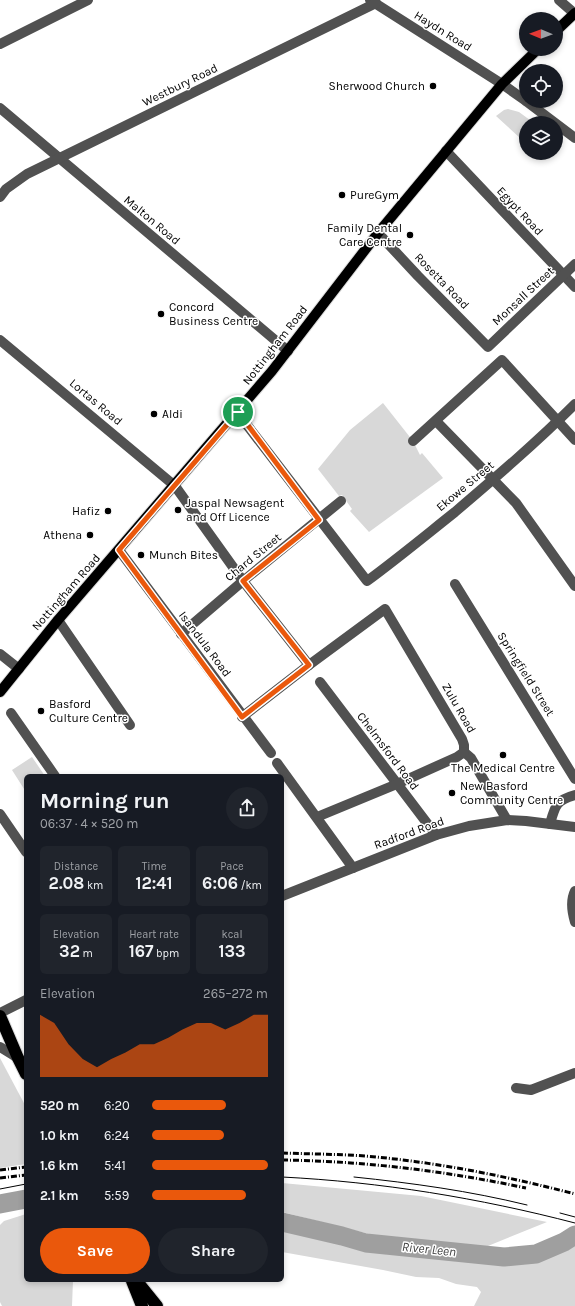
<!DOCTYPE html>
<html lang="en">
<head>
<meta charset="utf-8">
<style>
  :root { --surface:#171b24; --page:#20242c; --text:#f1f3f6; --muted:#9ea1a6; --accent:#ea580c }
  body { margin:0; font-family:Karla,sans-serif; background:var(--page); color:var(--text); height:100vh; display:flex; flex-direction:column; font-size:15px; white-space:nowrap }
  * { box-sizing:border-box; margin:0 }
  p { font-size:13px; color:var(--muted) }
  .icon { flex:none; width:22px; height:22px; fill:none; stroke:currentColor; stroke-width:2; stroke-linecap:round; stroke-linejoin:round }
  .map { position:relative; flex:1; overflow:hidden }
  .panel { position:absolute; left:24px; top:774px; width:260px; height:508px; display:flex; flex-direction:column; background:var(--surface); border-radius:6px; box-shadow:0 2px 6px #0003 }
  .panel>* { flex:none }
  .needle { width:26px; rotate:271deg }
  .buttons { position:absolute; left:519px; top:12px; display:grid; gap:8px }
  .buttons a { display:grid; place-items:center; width:44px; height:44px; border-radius:50%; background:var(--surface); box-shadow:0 2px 6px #0003; font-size:20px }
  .pin { position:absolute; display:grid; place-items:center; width:34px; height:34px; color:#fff; margin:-17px; border:2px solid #fff; border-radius:50%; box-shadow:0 1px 4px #0007 }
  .round { display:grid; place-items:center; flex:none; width:42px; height:42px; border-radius:21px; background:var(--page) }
  .head { display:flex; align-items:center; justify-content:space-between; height:68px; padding:0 16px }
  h1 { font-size:22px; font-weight:700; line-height:30px }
  .metrics { display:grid; grid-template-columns:repeat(3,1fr); gap:6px; height:68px; padding:4px 16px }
  .metrics div { display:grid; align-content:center; border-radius:6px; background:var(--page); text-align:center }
  .metrics b { font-size:17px; font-weight:700 }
  .metrics small { font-size:11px; font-weight:400 }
  .metrics p { font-size:11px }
  .chart { height:112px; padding:8px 16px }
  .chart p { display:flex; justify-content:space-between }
  .chart svg { width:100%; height:72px; margin-top:4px; fill:var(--accent); opacity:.7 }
  .primary-button { display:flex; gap:8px; margin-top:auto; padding:8px 16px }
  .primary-button a { flex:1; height:46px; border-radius:24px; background:var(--accent); color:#fff; font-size:16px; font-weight:700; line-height:46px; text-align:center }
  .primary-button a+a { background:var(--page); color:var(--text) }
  ul { padding:0 16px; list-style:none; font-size:13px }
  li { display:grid; grid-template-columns:64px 48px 1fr; align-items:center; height:30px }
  li i { height:10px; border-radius:5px; background:var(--accent) }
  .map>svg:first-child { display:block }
  .green { fill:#d8d8d8 }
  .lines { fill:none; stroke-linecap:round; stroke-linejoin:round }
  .river { stroke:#9f9f9f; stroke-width:19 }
  .major-casing { stroke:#dbdbdb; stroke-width:12 }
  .highway-casing { stroke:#dbdbdb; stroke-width:14 }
  .minor { stroke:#515151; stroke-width:10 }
  .major { stroke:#000; stroke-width:10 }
  .highway { stroke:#000; stroke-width:12 }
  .tram { stroke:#000; stroke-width:1 }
  .rail { stroke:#000; stroke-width:3; stroke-dasharray:6 2 1 2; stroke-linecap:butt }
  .route-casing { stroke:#fff; stroke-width:8 }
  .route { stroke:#ea580c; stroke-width:5 }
  .poi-dot { fill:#000; stroke:#fff; stroke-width:1.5 }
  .labels { text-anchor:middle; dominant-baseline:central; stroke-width:3; stroke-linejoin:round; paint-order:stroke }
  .street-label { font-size:12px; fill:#000; stroke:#fff }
  .poi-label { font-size:12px; fill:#000; stroke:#fff; text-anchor:start }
  .water-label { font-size:13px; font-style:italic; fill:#404040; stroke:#fff }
</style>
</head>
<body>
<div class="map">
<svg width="575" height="1306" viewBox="0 0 575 1306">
  <rect width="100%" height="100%" fill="#fff"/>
  <g class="green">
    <path d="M508 109 519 112 534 123H526V132L520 138 496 116 504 110Z"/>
    <path d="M383 403 413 441 420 455 422 453 443 478 369 532 350 511 352 509 342 495 339 496 318 469 350 430Z"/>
    <path d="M32 757 45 776H26V792L12 770Z"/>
    <path d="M0 1058 26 1107V1164L0 1168Z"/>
    <path d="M282 1183 421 1196 547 1222 483 1248 373 1235 282 1212Z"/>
    <path d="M26 1214V1280H73L72 1306H2L0 1302V1225L4 1221Z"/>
    <path d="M282 1231 356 1248 504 1263H520L546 1257 575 1240V1306H474L481 1292 477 1287 456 1284 439 1278 416 1277 383 1270 282 1252Z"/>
  </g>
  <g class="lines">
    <g class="river">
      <path d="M0 1204 26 1199"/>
      <path d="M282 1222 342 1236 366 1243 504 1257 536 1254 564 1242 575 1235"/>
    </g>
    <g class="major-casing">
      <g id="major">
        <path d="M556 31 575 13"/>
        <path d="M0 692 58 620 272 371 378 233 443 155 502 84 538 49"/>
      </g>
    </g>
    <g class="highway-casing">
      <g id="highway">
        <path d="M0 1016 18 1058 26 1074"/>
        <path d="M136 1280 157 1306"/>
        <path d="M132 1281 142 1306"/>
      </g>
    </g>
    <g class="minor">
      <path d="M370 0 502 84 526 101"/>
      <path d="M559 0 575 14"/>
      <path d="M0 44 88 0"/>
      <path d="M526 101 575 138"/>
      <path d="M0 108 288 351"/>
      <path d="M446 151 575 287"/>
      <path d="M0 197 6 189 27 174 376 3"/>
      <path d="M378 233 418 276 488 347 575 264"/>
      <path d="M0 340 175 486 243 581 309 665"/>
      <path d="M237 412 367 581C397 559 426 535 455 512 496 477 537 442 575 404"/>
      <path d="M436 421 516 503 575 586"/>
      <path d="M413 441 502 360 575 440"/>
      <path d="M119 550 271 753"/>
      <path d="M455 584 575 779"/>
      <path d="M58 620 130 725"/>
      <path d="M181 634 243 581 341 501"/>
      <path d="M0 654 19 669"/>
      <path d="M320 682 436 835"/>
      <path d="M11 713 55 776"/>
      <path d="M242 717 309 665 385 609 462 739 464 745V752"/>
      <path d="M464 752 471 758 507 820"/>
      <path d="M277 763 353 868"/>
      <path d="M0 814 26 852"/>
      <path d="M317 817 397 784 457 757 464 752"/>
      <path d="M550 824C555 806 556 800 575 795"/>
      <path d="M575 891C570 901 572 912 575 922"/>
      <path d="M282 896 436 835 469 826 507 820 526 821 575 827"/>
      <path d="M0 1013 26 1000"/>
      <path d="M0 1047 18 1058"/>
      <path d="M516 1088 531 1090 575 1073"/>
    </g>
    <use href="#major" class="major"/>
    <use href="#highway" class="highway"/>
    <g class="tram">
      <path d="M282 1177C381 1182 479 1198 575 1223"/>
      <path d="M354 1177C412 1183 470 1191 527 1205"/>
      <path d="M0 1189 26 1184"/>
      <path d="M560 1213 575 1217"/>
    </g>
    <g class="rail">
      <path d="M282 1153C309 1154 337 1154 365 1156 436 1162 506 1176 575 1194"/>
      <path d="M282 1160C364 1161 446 1171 526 1188"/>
      <path d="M0 1170 26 1167"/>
      <path d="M0 1178 26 1175"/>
    </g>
  </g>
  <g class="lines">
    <g class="route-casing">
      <path id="route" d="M238 412 319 520 243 581 309 665 242 717 119 550Z"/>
    </g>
    <use href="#route" class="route"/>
  </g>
  <g class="poi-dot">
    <circle cx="433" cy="86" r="4"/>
    <circle cx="342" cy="195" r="4"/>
    <circle cx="410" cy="235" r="4"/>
    <circle cx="161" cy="314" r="4"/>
    <circle cx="154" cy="414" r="4"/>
    <circle cx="178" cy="510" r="4"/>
    <circle cx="108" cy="511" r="4"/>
    <circle cx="90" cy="535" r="4"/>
    <circle cx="141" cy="555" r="4"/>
    <circle cx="41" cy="711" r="4"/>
    <circle cx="503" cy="755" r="4"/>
    <circle cx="452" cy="793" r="4"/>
  </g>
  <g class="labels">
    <g class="street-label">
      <text transform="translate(443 31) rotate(32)">Haydn Road</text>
      <text transform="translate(180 85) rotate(-26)">Westbury Road</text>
      <text transform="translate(520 211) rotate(47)">Egypt Road</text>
      <text transform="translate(152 220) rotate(40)">Malton Road</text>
      <text transform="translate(442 281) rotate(46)">Rosetta Road</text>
      <text transform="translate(523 296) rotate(-43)">Monsall Street</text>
      <text transform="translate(275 345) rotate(-52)">Nottingham Road</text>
      <text transform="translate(96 402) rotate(40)">Lortas Road</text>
      <text transform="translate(465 486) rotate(-40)">Ekowe Street</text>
      <text transform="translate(253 557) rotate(-39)">Chard Street</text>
      <text transform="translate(66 592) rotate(-49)">Nottingham Road</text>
      <text transform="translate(205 644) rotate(53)">Isandula Road</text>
      <text transform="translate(526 674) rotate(58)">Springfield Street</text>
      <text transform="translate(459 708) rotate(60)">Zulu Road</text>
      <text transform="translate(388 751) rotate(53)">Chelmsford Road</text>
      <text transform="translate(409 833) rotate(-20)">Radford Road</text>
    </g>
    <g class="poi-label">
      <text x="425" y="86" text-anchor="end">Sherwood Church</text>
      <text x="350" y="195">PureGym</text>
      <text x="402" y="228" text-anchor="end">Family Dental<tspan x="402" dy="14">Care Centre</tspan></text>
      <text x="169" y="307">Concord<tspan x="169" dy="14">Business Centre</tspan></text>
      <text x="162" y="414">Aldi</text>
      <text x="186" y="503">Jaspal Newsagent<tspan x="186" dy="14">and Off Licence</tspan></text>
      <text x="100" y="511" text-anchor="end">Hafiz</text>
      <text x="82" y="535" text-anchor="end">Athena</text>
      <text x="149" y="555">Munch Bites</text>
      <text x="49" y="704">Basford<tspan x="49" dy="14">Culture Centre</tspan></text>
      <text x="503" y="768" text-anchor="middle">The Medical Centre</text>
      <text x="460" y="786">New Basford<tspan x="460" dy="14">Community Centre</tspan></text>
    </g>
    <g class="water-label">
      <text transform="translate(429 1249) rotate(6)">River Leen</text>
    </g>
  </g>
</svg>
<div class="buttons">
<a><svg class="needle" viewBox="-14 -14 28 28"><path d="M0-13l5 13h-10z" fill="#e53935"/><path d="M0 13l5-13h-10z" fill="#9ea1a6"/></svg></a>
<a><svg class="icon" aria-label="locate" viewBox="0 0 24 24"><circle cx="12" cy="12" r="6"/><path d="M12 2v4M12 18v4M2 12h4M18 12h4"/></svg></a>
<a><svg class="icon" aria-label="layers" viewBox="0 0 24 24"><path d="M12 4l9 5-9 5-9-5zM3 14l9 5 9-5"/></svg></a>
</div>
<div class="pin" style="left:238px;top:412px;background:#1e9e55"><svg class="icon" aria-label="arrive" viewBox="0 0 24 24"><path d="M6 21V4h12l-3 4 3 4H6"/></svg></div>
<section class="panel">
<div class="head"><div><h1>Morning run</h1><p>06:37 · 4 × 520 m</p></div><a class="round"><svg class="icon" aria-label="share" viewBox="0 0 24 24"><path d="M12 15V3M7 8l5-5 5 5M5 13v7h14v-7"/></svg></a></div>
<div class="metrics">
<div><p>Distance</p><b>2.08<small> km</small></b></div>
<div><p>Time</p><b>12:41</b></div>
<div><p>Pace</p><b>6:06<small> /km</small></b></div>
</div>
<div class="metrics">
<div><p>Elevation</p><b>32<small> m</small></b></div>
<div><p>Heart rate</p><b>167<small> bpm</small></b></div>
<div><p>kcal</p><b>133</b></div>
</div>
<div class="chart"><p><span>Elevation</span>265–272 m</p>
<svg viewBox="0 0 160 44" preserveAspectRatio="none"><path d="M0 44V6L10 11L20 24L30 33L40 38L50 33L60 29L70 24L80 24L90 20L100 15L110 11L120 11L130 15L140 11L150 6L160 6V44z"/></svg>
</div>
<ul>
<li><b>520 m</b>6:20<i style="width:64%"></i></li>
<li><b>1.0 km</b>6:24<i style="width:62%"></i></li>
<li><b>1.6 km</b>5:41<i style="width:100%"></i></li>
<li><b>2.1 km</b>5:59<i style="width:81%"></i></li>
</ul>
<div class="primary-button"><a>Save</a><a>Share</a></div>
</section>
</div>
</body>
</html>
